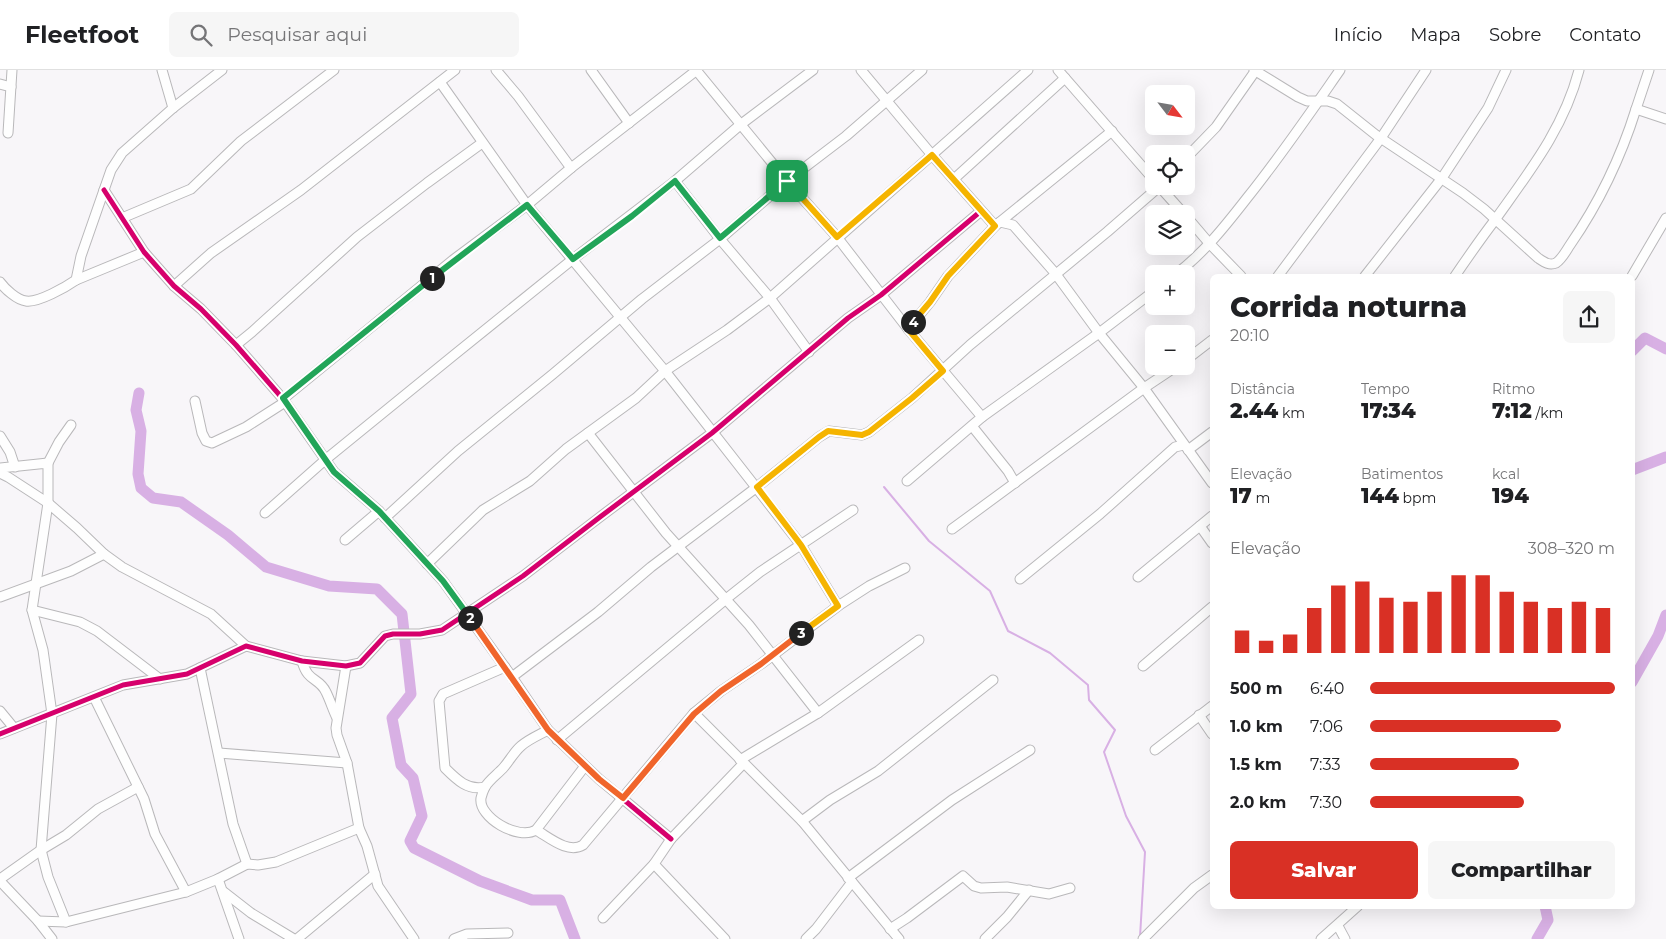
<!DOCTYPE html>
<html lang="pt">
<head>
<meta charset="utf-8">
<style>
  :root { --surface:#fff; --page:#f6f6f6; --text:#202124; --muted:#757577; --line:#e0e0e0; --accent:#d93025 }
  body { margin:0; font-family:Montserrat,sans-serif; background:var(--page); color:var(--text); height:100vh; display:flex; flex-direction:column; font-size:19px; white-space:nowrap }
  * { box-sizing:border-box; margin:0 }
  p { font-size:16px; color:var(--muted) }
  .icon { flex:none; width:28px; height:28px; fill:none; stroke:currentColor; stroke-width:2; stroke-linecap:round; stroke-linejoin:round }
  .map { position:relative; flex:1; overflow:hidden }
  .panel { position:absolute; left:1210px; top:204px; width:425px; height:635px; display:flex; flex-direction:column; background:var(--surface); border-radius:8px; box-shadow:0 5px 20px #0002 }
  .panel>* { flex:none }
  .needle { width:32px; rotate:121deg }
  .tools { position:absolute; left:1145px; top:15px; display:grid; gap:10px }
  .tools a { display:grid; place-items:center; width:50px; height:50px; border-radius:8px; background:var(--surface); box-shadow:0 5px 20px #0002; font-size:25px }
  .pin { position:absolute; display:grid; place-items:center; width:42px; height:42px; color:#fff; margin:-21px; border-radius:10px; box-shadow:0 2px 8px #0006 }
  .km { position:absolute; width:25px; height:25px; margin:-12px; border-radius:50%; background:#222; color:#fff; font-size:14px; line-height:25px; text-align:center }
  .round { display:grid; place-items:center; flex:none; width:52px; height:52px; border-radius:8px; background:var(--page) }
  .overview { display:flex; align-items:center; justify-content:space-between; height:85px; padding:0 20px }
  h1 { font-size:28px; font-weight:800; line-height:38px }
  .metrics { display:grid; grid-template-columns:repeat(3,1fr); gap:8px; height:85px; padding:5px 20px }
  .metrics div { display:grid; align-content:center }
  .metrics b { font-size:21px; font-weight:800 }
  .metrics small { font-size:14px; font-weight:400 }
  .metrics p { font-size:14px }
  .chart { height:140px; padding:10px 20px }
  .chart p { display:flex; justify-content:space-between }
  .chart svg { width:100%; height:90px; margin-top:5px; stroke:var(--accent); stroke-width:6 }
  .cta { display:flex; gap:10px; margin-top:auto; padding:10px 20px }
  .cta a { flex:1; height:58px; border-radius:8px; background:var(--accent); color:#fff; font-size:20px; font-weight:800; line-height:58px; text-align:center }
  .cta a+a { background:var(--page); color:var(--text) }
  ul { padding:0 20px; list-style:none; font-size:16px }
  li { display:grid; grid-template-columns:80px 60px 1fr; align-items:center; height:38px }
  li i { height:12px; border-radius:6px; background:var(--accent) }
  header { display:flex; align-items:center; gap:30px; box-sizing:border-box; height:70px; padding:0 25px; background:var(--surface); border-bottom:1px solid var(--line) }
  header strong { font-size:24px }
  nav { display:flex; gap:28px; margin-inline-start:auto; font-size:18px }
  .search { width:350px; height:45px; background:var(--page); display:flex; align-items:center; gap:12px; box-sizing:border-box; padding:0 18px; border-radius:8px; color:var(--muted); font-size:19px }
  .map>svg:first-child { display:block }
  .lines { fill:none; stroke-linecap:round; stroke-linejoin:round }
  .stream { stroke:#d8b0e4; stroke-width:2 }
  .river { stroke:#d8b0e4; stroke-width:11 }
  .minor-casing { stroke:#b9b8ba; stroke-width:11 }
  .minor { stroke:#fefefe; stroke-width:9 }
  .cycleway-casing { stroke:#fff; stroke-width:8 }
  .cycleway { stroke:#d6006c; stroke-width:5 }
  .split-1-casing { stroke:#fff; stroke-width:10 }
  .split-2-casing { stroke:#fff; stroke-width:10 }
  .split-3-casing { stroke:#fff; stroke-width:10 }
  .split-4-casing { stroke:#fff; stroke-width:10 }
  .split-5-casing { stroke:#fff; stroke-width:10 }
  .split-1 { stroke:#22a559; stroke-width:6 }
  .split-2 { stroke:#22a559; stroke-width:6 }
  .split-3 { stroke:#f0652b; stroke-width:6 }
  .split-4 { stroke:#f5b400; stroke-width:6 }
  .split-5 { stroke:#f5b400; stroke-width:6 }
</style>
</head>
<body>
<header>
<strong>Fleetfoot</strong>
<div class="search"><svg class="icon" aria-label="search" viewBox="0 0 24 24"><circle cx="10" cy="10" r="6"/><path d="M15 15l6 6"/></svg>Pesquisar aqui</div>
<nav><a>Início</a><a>Mapa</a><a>Sobre</a><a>Contato</a></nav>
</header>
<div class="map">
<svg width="1666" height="869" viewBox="0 0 1666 869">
  <rect width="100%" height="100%" fill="#f8f6f9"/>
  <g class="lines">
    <path class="stream" d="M884 417 929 471 990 521 1008 561 1050 583 1088 615 1089 630 1115 660 1104 682 1126 746 1145 782 1140 867"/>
    <g class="river">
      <path d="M1632 281 1645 268 1666 279"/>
      <path d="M139 323 136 340 141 361 138 404 141 418 153 428 181 432 228 465 266 497 329 516 377 519 402 544 411 624 392 648 401 695 413 708 422 746 410 771 414 778 480 811 532 830H560L575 869"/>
      <path d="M1632 400 1666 387"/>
      <path d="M1632 612 1658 566 1666 545"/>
      <path d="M1537 869 1548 850 1545 836"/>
    </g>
    <g class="minor-casing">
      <g id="minor">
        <path d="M162 0 173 38"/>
        <path d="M496 0 518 26 571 98"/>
        <path d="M591 0 629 53"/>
        <path d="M696 0 787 111 837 167 908 259"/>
        <path d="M861 0 932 85 995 156"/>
        <path d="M1058 0 1154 110"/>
        <path d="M1254 0 1298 27 1307 31H1328L1337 34 1376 65 1463 123 1484 139 1538 188C1544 192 1549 196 1556 193 1562 189 1566 181 1570 175 1599 133 1621 87 1636 39L1666 49"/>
        <path d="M440 12 527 135 665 301 801 475 838 536"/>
        <path d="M0 14 11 17"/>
        <path d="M1636 39 1649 0"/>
        <path d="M8 63 12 0"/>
        <path d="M1186 88 1216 57 1256 0"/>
        <path d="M954 109 1065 8"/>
        <path d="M1159 116 1184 144"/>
        <path d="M104 120 144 182 174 216 201 239 236 275 283 329 334 402 379 441 443 511 512 607 548 660 599 709 671 769"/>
        <path d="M1186 146 1209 173 1241 206"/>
        <path d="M122 148 191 119 241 71 334 0"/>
        <path d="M1000 152 1013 155 1055 203 1099 263 1144 318 1212 413"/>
        <path d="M1176 204C1204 183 1226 155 1247 128 1280 87 1310 43 1340 0"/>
        <path d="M1278 206 1381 68 1426 0"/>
        <path d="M1365 206 1442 108 1488 38 1506 0"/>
        <path d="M1455 206C1468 187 1481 168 1495 150 1529 102 1564 58 1579 0"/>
        <path d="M1632 206 1666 148"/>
        <path d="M76 210 144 182"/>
        <path d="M0 212C5 219 17 230 26 231 38 233 66 217 76 210L81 186 111 100 122 83 173 38 222 0"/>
        <path d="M174 216 211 183 301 120 455 0"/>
        <path d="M236 275 252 262 357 167 427 113 482 73"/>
        <path d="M809 282 770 228 720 169 787 111 846 66 922 0"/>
        <path d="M1186 290 1212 270"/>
        <path d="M283 329 453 190 527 135 571 98 697 0"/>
        <path d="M195 331 202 363 206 371 212 373 246 357 285 332"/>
        <path d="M982 347 908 259 930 232 948 206 995 156 1112 61"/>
        <path d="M972 356 1008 401 1015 413"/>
        <path d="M588 363 666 463 749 555 818 643 740 690"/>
        <path d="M0 366 10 382 15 397"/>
        <path d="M1188 380 1212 362"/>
        <path d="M48 393 59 372 71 355"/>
        <path d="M0 398 48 393V433L32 540 43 580 52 644 41 780 48 807 66 852"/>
        <path d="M0 403 8 407 48 433 77 458 104 484 122 497 211 544 246 576"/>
        <path d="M907 411 982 347 1099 263 1154 221"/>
        <path d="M265 443 325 390 454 285 573 189 675 111 740 55 813 0"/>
        <path d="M385 448 458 381 553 304 642 229 720 169 675 111"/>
        <path d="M1200 456 1212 473"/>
        <path d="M952 459 1144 318 1177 296"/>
        <path d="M345 470 379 441"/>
        <path d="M427 494 483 440 530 411 566 379 636 328 665 301 727 260 770 228 1028 0"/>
        <path d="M1138 507 1212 446"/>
        <path d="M1020 509 1100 444 1175 377 1184 375"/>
        <path d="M0 527 71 501 104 484"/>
        <path d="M32 540 80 552 97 561 160 609"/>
        <path d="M302 591C308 613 319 607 326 622 330 630 333 640 337 648"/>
        <path d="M346 596 336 658 337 665 347 693 359 758 367 776 378 816 414 869"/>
        <path d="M1143 596 1212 537"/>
        <path d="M200 598 233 754 247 794"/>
        <path d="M512 607 598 542 651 497 757 417 819 367 829 361 862 365 869 362 912 328 970 275 1107 162 1160 116"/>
        <path d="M94 627 144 729 155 764 186 822"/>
        <path d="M0 641 14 658"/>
        <path d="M818 643 919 570"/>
        <path d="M1199 645 1212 664"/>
        <path d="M548 660C539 665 529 669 521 676 514 682 510 690 504 697 498 704 490 709 485 717 484 719 482 724 481 728 478 747 518 771 536 760L585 696"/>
        <path d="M0 664 123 615 187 604 246 576 302 591 346 596 360 593 385 566 393 564H420L442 560 523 506 600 447 712 363 848 248 881 225 981 141"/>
        <path d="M557 670 726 529 760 502 853 440"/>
        <path d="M1155 680 1212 636"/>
        <path d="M219 683 347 693"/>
        <path d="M485 717C468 721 457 710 445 698L439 631 443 624 505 597"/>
        <path d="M802 751 830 730 878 701 993 610"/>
        <path d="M536 760C550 768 568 784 583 775L694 643"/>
        <path d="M654 794 725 869"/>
        <path d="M848 808 952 730 1030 680"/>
        <path d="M0 809 41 780 66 765 98 739 138 717"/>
        <path d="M218 809 247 794 258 795 276 792 359 758"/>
        <path d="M0 811 38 851 52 869"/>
        <path d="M224 822 251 843 294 869"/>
        <path d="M603 848 654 794 671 769 743 694"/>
        <path d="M38 851 66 852 186 822 218 809 239 869"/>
        <path d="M1338 856 1345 869"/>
        <path d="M890 859 907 848 963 806 974 816 981 818 1007 817 1049 824 1070 818"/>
        <path d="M297 869 375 804"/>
        <path d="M454 869 467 864 508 863"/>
        <path d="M806 869 816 859 852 812"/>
        <path d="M899 869 802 751 694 643 721 621 761 594 838 536 869 516 905 498"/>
        <path d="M985 869 1007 847 1029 820"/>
        <path d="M1143 869 1194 818 1212 805"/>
        <path d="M1321 869 1358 836"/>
      </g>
    </g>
    <use href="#minor" class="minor"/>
    <g class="cycleway-casing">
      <g id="cycleway">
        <path d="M104 120 144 182 174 216 201 239 236 275 283 329 334 402 379 441 443 511 512 607 548 660 599 709 671 769"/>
        <path d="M0 664 123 615 187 604 246 576 302 591 346 596 360 593 385 566 393 564H420L442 560 523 506 600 447 712 363 848 248 881 225 981 141"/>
      </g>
    </g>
    <use href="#cycleway" class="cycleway"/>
  </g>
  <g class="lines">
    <g class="split-1-casing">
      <path id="split-1" d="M432 208 527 135 573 189 632 146 675 111 720 168 787 111"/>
    </g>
    <g class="split-2-casing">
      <path id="split-2" d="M432 208 283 328 334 402 379 441 443 511 470 548"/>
    </g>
    <g class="split-3-casing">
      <path id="split-3" d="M470 548 548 660 599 709 623 728 694 644 721 621 761 594 801 563"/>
    </g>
    <g class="split-4-casing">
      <path id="split-4" d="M801 563 838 536 801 475 757 417 819 367 828 361 862 365 869 362 912 328 943 301 908 259 913 252"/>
    </g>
    <g class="split-5-casing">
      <path id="split-5" d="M787 111 837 167 932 85 995 156 948 206 930 232 913 252"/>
    </g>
    <use href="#split-1" class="split-1"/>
    <use href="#split-2" class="split-2"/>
    <use href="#split-3" class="split-3"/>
    <use href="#split-4" class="split-4"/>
    <use href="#split-5" class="split-5"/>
  </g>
</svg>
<div class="tools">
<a><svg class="needle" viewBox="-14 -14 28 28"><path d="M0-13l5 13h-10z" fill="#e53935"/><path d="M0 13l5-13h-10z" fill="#757577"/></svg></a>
<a><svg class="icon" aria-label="locate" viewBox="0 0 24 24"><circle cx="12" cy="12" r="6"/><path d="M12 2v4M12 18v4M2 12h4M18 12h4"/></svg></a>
<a><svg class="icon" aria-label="layers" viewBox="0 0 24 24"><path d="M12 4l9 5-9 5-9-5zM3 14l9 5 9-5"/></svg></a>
<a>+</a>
<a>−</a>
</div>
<div class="pin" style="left:787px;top:111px;background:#1e9e55"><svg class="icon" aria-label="arrive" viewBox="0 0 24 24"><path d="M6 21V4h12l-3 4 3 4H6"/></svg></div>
<b class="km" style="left:432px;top:208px">1</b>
<b class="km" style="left:470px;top:548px">2</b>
<b class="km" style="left:801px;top:563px">3</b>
<b class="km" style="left:913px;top:252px">4</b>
<section class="panel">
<div class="overview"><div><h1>Corrida noturna</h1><p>20:10</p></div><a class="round"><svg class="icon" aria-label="share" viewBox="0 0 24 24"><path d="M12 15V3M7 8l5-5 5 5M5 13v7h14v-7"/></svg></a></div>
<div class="metrics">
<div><p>Distância</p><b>2.44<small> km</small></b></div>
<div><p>Tempo</p><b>17:34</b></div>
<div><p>Ritmo</p><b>7:12<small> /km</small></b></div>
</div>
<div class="metrics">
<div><p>Elevação</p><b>17<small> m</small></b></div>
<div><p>Batimentos</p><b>144<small> bpm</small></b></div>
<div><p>kcal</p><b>194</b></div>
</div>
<div class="chart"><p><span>Elevação</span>308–320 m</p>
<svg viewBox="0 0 160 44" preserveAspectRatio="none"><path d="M5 44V33M15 44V38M25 44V35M35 44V22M45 44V11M55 44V9M65 44V17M75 44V19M85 44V14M95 44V6M105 44V6M115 44V14M125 44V19M135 44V22M145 44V19M155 44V22"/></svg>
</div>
<ul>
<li><b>500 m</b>6:40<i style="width:100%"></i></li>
<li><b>1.0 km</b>7:06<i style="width:78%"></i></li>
<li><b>1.5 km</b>7:33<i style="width:61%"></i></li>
<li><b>2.0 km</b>7:30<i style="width:63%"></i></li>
</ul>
<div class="cta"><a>Salvar</a><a>Compartilhar</a></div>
</section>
</div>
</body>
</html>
